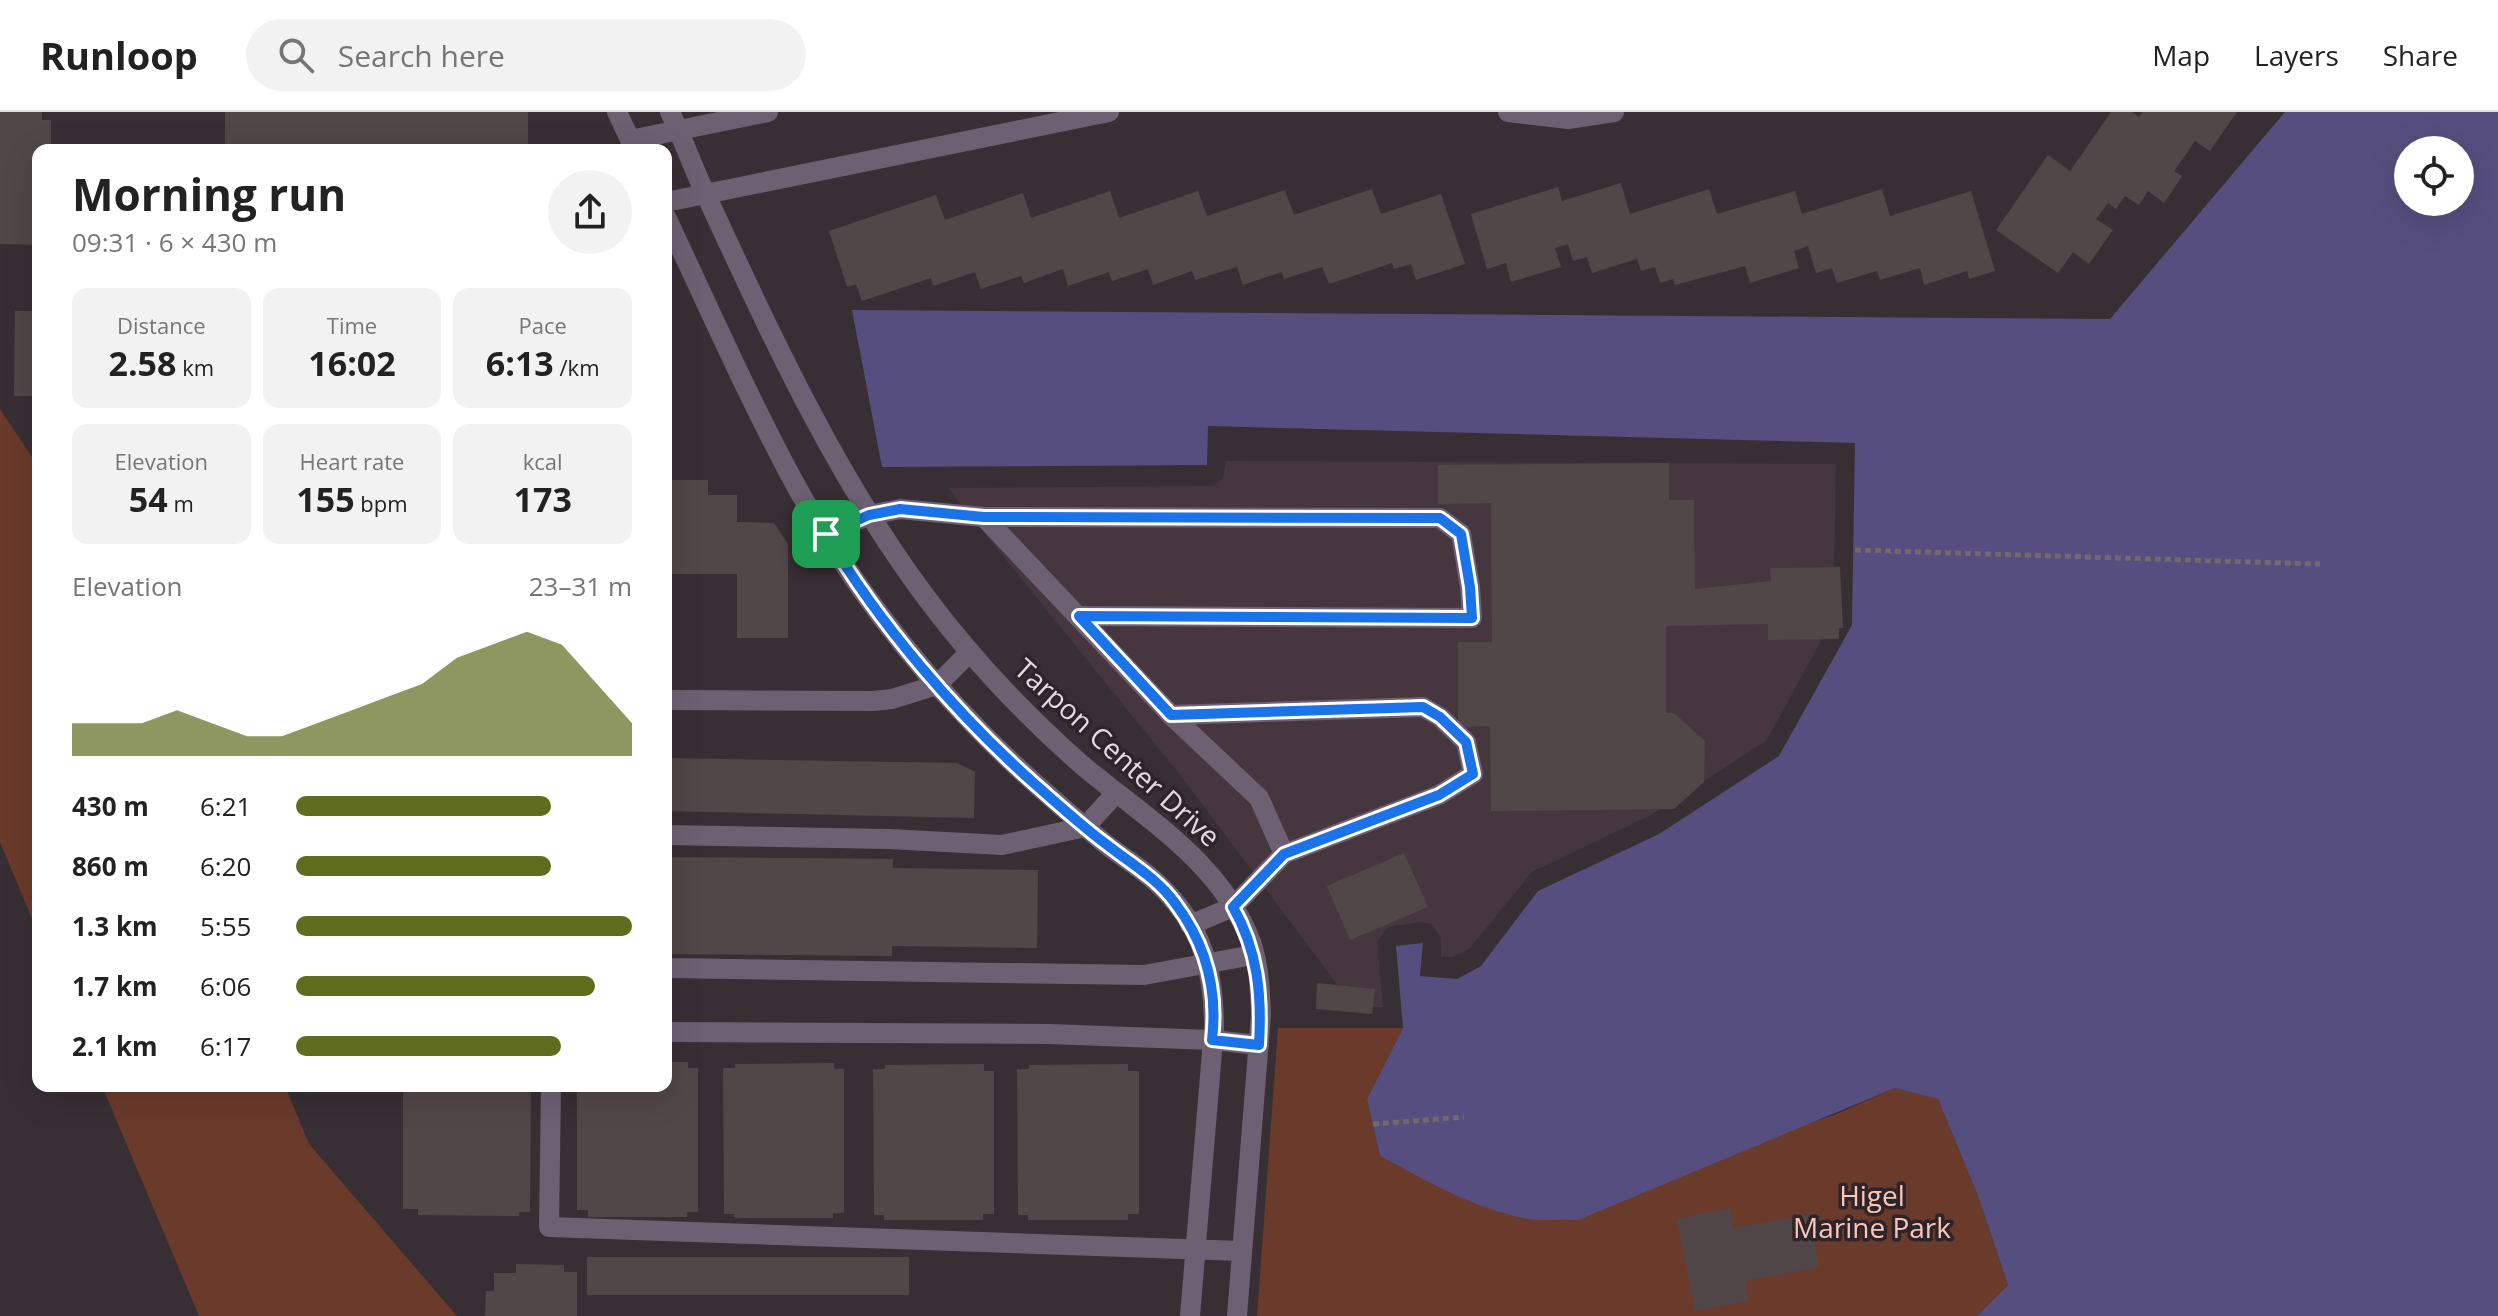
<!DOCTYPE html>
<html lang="en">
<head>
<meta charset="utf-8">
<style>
  :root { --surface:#fff; --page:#f2f2f2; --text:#222; --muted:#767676; --line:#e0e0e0; --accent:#5f6c1d }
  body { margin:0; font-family:"Open Sans",sans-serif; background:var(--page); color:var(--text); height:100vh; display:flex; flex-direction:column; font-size:30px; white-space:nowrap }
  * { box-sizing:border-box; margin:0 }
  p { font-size:26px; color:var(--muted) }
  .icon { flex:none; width:44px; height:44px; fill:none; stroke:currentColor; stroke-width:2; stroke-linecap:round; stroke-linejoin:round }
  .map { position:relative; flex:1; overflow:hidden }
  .panel { position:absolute; left:32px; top:32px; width:640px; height:948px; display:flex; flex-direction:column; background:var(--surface); border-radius:16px; box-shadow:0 8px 32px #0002 }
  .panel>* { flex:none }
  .fabs { position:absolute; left:2394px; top:24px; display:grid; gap:16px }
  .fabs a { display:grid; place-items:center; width:80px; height:80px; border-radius:50%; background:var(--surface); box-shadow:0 8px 32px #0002; font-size:40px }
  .pin { position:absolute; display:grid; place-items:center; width:68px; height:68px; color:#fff; margin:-34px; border-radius:16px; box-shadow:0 4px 12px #0006 }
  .round { display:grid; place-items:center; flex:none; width:84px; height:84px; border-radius:42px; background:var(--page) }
  .overview { display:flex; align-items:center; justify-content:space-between; height:136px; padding:0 40px }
  h1 { font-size:44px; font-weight:700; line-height:60px }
  .stats { display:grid; grid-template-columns:repeat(3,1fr); gap:12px; height:136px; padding:8px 40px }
  .stats div { display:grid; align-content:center; border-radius:16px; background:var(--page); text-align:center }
  .stats b { font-size:34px; font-weight:700 }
  .stats small { font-size:22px; font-weight:400 }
  .stats p { font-size:22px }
  .chart { height:224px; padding:16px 40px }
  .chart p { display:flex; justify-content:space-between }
  .chart svg { width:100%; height:144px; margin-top:8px; fill:var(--accent); opacity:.7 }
  ul { padding:0 40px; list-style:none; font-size:26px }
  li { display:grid; grid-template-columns:128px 96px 1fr; align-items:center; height:60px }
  li i { height:20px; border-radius:10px; background:var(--accent) }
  header { display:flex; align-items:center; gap:48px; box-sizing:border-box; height:112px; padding:0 40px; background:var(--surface); border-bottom:2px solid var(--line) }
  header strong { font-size:38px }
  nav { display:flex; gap:44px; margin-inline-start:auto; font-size:28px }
  .search { width:560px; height:72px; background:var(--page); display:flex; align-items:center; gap:20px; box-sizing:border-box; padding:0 28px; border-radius:44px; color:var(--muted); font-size:30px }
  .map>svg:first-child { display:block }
  .built { fill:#46373f }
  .green { fill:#6a3a2b }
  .water { fill:#564e7e; fill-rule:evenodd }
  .building { fill:#524748 }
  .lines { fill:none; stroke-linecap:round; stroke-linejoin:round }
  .path { stroke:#72696e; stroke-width:5; stroke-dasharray:6 4; stroke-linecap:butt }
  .lane { stroke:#6e6073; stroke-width:20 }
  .street { stroke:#6e6073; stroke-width:20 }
  .route-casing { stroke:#fff; stroke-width:16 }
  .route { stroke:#1a73e8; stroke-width:10 }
  .labels { text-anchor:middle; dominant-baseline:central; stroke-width:7; stroke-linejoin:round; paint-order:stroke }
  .street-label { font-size:28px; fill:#e2dbdf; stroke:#2e252a }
  .park-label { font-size:28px; fill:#fac6b5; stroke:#2e252a }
</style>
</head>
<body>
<header>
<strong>Runloop</strong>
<div class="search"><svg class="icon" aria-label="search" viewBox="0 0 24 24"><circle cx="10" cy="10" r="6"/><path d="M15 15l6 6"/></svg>Search here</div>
<nav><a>Map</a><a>Layers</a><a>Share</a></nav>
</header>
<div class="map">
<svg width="2498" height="1204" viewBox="0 0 2498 1204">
  <rect width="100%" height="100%" fill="#382f34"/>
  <path class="built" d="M1226 349 1836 352 1833 507 1766 629 1651 703 1532 760 1470 836 1453 845H1441V826L1431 812 1421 810 1388 815 1377 830 1383 895H1354L1185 669 948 376 1207 374H1214L1223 366Z"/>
  <g class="green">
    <path d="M0 297 38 354V821L0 730Z"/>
    <path d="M1278 916H1403L1367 987 1380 1044C1429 1070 1476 1093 1530 1107L1834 1003 1895 976 1938 987 1978 1084 2008 1173 1977 1204H1257Z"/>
    <path d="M102 974H285L309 1032 457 1204H199Z"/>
  </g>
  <path class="water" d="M2285 0H2498V1204H1977L2008 1173 1978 1084 1938 987 1895 976 1578 1108C1562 1107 1544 1109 1529 1107 1476 1098 1427 1069 1380 1044L1367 987 1403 916 1396 834 1423 831 1420 864 1457 867 1481 854 1538 779 1659 722 1779 644 1852 513 1855 331 1208 314 1207 353 882 355 852 198 2110 207ZM2408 38H2460V90H2408Z"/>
  <g class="building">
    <path d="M0 0H42V8H51V38H38V133L0 132Z"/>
    <rect x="225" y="0" width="303" height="38"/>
    <path d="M2111 0H2132L2139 5 2143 0H2237L2210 39 2195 29 2174 59 2182 64 2164 91 2148 79 2139 93 2125 84 2116 97 2108 91 2096 107 2113 118 2089 152 2073 140 2058 161 1996 118 2048 43 2070 59Z"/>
    <path d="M1621 71 1630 102 1709 77 1717 102 1795 79 1802 102 1882 77 1890 104 1971 79 1995 159 1969 167 1967 159 1924 173 1920 156 1880 168 1877 159 1837 171 1832 156 1816 161 1808 134 1794 139 1799 156 1750 171 1745 154 1675 173 1673 167 1660 171 1655 155 1641 159 1637 147 1592 161 1587 145 1573 149 1568 132 1555 136 1561 155 1511 170 1506 151 1487 157 1471 102 1558 75 1562 89Z"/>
    <path d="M1372 77 1381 102 1441 82 1465 152 1416 168 1411 152 1394 157 1392 151 1329 172 1322 155 1284 167 1282 160 1243 173 1237 155 1195 168 1192 159 1153 173 1148 157 1112 169 1109 160 1068 174 1063 157 1024 171 1021 164 981 177 975 160 933 174 931 166 862 189 856 172 847 175 829 119 936 83 945 108 1023 81 1031 106 1110 79 1119 106 1198 79 1207 104 1285 78 1294 103Z"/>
    <path d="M15 199H38V284H14Z"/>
    <path d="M1669 351V388H1694L1695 477 1771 469 1770 456 1840 455 1843 516H1839V527L1768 528V512L1666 514V601H1674L1705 629 1704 670 1674 697 1491 699 1490 614 1458 615V530H1492L1491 391 1438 392V353Z"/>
    <path d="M667 368H708V383H737V410L774 411 788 432V526H737V462H666Z"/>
    <path d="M666 646 957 651 975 660 974 706 666 699Z"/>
    <path d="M1404 741 1428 795 1350 828 1327 774Z"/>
    <path d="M666 745 893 747V756L1038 758 1037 836 892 834V844L666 842Z"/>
    <path d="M1317 871 1375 877 1372 902 1316 897Z"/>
    <path d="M666 950H688V956H698V1100H687V1105H588V1098H577V974H666Z"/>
    <path d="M834 951V957H844V1101H833V1106H734V1102H724L723 956H735V952Z"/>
    <path d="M984 952V959H994V1102H983V1108H884V1103H874L873 957H885V953Z"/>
    <path d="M1128 952V959H1139V1102H1128V1108H1028V1103H1018L1017 957H1029V953Z"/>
    <path d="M403 974 531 976 530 1100H519V1104L418 1103V1097H403Z"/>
    <path d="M1730 1096 1734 1116 1809 1102 1819 1155 1745 1169 1748 1189 1695 1199 1677 1107Z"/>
    <rect x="587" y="1145" width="322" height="38"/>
    <path d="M516 1152 564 1153V1160H577V1204H485L486 1179H494V1161H516Z"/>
  </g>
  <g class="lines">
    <g class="path">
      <path d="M1855 438 2320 452"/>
      <path d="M1373 1012 1464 1005"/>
    </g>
    <g class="lane">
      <path d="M984 405 1171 603 1259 686 1284 742"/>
      <path d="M826 422 869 403 900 397 984 405 1440 406 1461 422 1470 475 1472 506 1079 504"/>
      <path d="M666 588 873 589 892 587 937 573 970 540"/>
      <path d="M1171 603 1423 595 1440 605 1466 630 1473 662 1439 683 1284 742 1233 795 1190 813"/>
      <path d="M666 723 889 727 1002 733 1085 715 1116 681"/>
      <path d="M666 856 1144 863 1253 843"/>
      <path d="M666 920 1049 922 1212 928 1259 933"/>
      <path d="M551 974 549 1115 1241 1139"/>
    </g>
    <g class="street">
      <path d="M617 0 635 38"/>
      <path d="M670 0C683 27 693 56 706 83 779 240 851 400 964 533 1000 576 1040 616 1082 653 1144 705 1221 750 1251 830 1259 853 1260 878 1261 902L1237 1204"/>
      <path d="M1508 0 1568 7 1614 0"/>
      <path d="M630 28 768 0"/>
      <path d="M666 90 1109 0"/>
      <path d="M666 105C708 194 748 285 795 372 844 461 909 547 980 619 1018 658 1060 694 1102 729 1120 744 1142 756 1159 773 1202 813 1214 859 1214 916L1190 1204"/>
    </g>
  </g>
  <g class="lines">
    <g class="route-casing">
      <path id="route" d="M900 397 984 405 1440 406 1461 422 1470 475 1472 506 1079 504 1171 603 1423 595 1440 605 1466 630 1473 662 1439 683 1284 742 1233 795C1258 839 1262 883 1259 933L1212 928C1218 878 1206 832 1175 791 1157 766 1130 751 1106 732 1082 714 1059 693 1036 673 958 604 878 511 826 422L869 403Z"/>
    </g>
    <use href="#route" class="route"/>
  </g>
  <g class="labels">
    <g class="street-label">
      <text transform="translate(1118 640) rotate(42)">Tarpon Center Drive</text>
    </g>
    <g class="park-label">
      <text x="1872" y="1083">Higel<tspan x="1872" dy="32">Marine Park</tspan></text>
    </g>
  </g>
</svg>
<div class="fabs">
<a><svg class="icon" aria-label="locate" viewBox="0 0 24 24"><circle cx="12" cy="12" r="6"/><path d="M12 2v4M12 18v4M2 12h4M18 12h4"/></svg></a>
</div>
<div class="pin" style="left:826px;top:422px;background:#1e9e55"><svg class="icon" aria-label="arrive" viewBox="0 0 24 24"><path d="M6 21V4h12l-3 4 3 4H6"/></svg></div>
<section class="panel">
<div class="overview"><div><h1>Morning run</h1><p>09:31 · 6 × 430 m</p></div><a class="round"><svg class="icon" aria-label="share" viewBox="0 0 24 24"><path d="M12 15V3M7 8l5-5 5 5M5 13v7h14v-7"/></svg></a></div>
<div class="stats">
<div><p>Distance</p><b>2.58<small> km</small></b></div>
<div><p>Time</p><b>16:02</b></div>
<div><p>Pace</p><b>6:13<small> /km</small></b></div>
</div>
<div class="stats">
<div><p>Elevation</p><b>54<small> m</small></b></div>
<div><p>Heart rate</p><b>155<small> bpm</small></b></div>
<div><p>kcal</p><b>173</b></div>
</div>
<div class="chart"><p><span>Elevation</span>23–31 m</p>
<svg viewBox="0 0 160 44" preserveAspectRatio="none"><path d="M0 44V34L10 34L20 34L30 30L40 34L50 38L60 38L70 34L80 30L90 26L100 22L110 14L120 10L130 6L140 10L150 22L160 34V44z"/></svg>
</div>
<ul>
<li><b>430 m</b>6:21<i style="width:76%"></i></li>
<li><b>860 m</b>6:20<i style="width:76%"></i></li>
<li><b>1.3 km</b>5:55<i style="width:100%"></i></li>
<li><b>1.7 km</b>6:06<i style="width:89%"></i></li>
<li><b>2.1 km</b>6:17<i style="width:79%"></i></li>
</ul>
</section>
</div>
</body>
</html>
